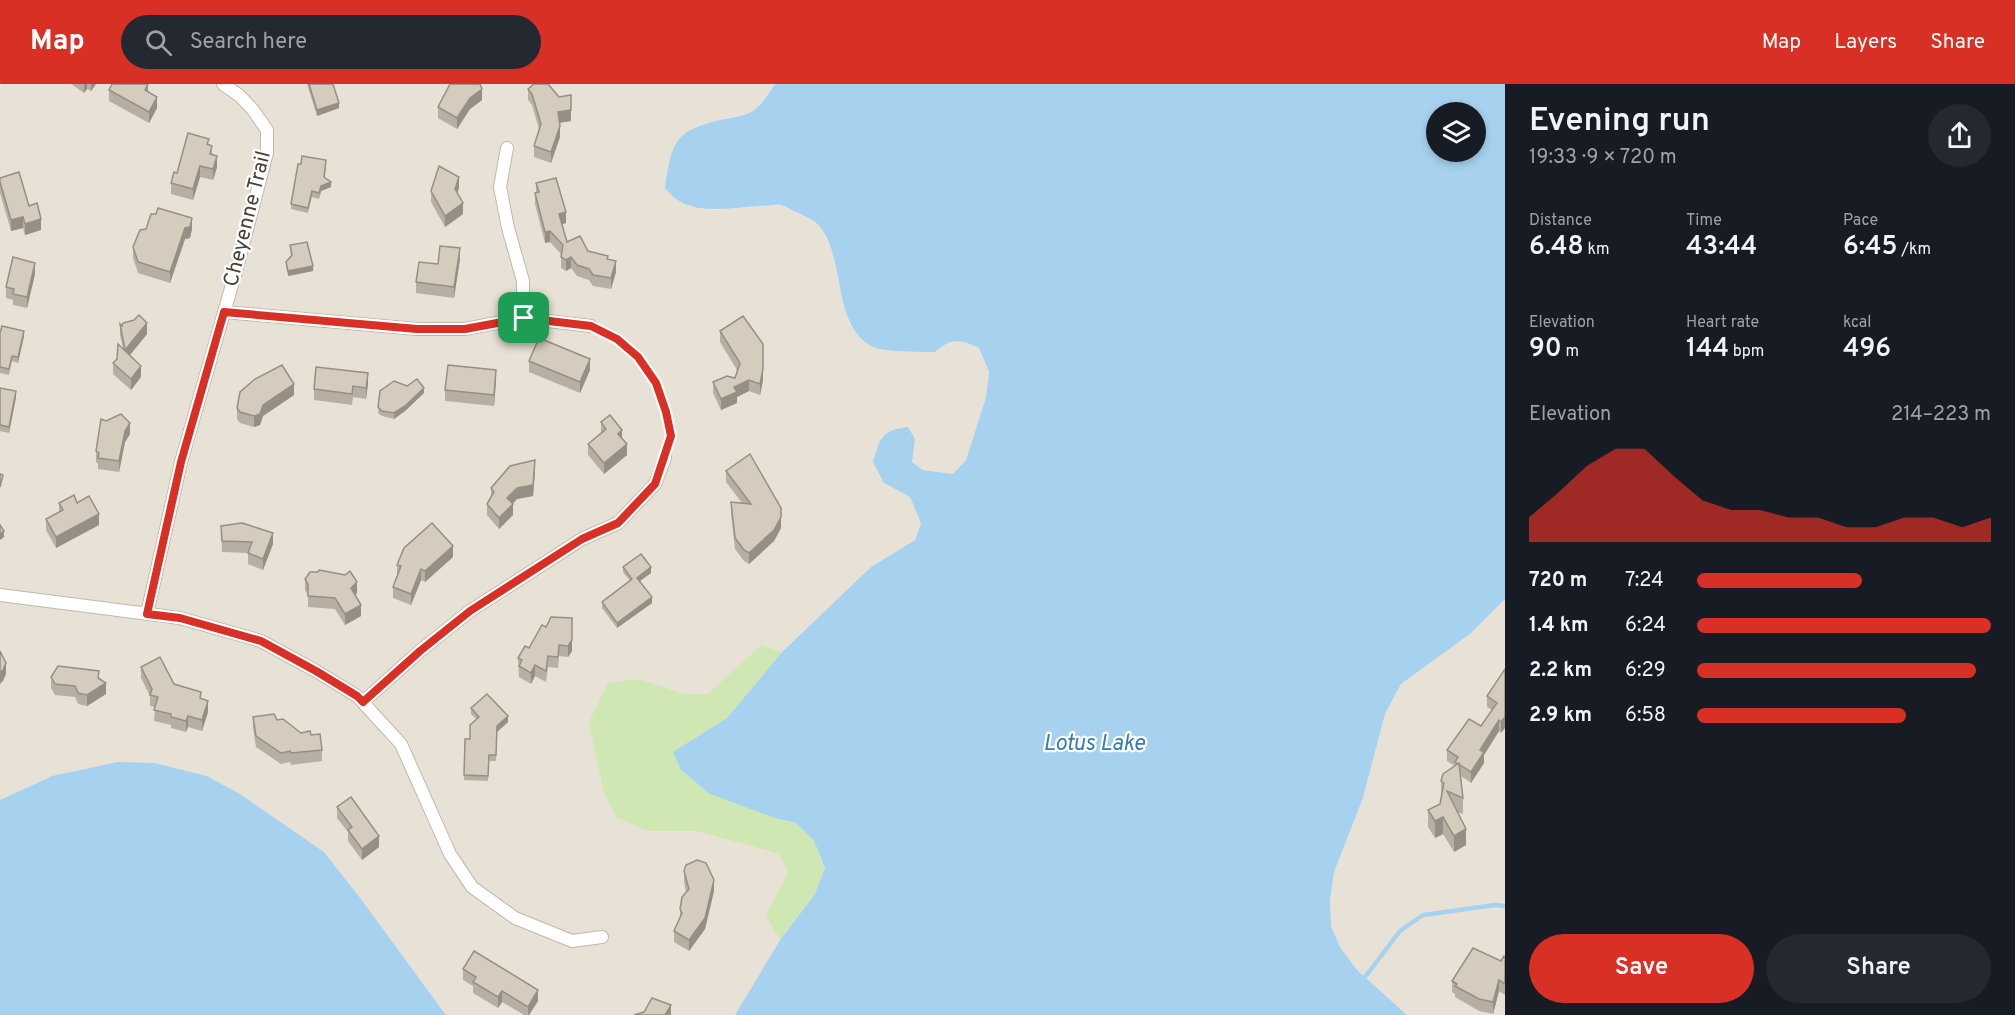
<!DOCTYPE html>
<html lang="en">
<head>
<meta charset="utf-8">
<style>
  :root { --surface:#171b24; --page:#242831; --text:#f1f3f6; --muted:#9ea1a6; --accent:#d93025 }
  body { margin:0; font-family:Overpass,sans-serif; background:var(--page); color:var(--text); height:100vh; display:flex; flex-direction:column; font-size:22px; white-space:nowrap }
  * { box-sizing:border-box; margin:0 }
  p { font-size:20px; color:var(--muted) }
  .icon { flex:none; width:33px; height:33px; fill:none; stroke:currentColor; stroke-width:2; stroke-linecap:round; stroke-linejoin:round }
  .map { position:relative; flex:1; overflow:hidden }
  .side { display:flex; flex-direction:column; background:var(--surface); width:510px }
  .side>* { flex:none }
  .buttons { position:absolute; left:1426px; top:18px; display:grid; gap:12px }
  .buttons a { display:grid; place-items:center; width:60px; height:60px; border-radius:50%; background:var(--surface); box-shadow:0 3px 9px #0003; font-size:30px }
  .pin { position:absolute; display:grid; place-items:center; width:51px; height:51px; color:#fff; margin:-26px; border-radius:12px; box-shadow:0 3px 9px #0006 }
  .round { display:grid; place-items:center; flex:none; width:63px; height:63px; border-radius:32px; background:var(--page) }
  .overview { display:flex; align-items:center; justify-content:space-between; height:102px; padding:0 24px }
  h1 { font-size:33px; font-weight:600; line-height:45px }
  .stats { display:grid; grid-template-columns:repeat(3,1fr); gap:9px; height:102px; padding:6px 24px }
  .stats div { display:grid; align-content:center }
  .stats b { font-size:26px; font-weight:600 }
  .stats small { font-size:16px; font-weight:400 }
  .stats p { font-size:16px }
  .chart { height:168px; padding:12px 24px }
  .chart p { display:flex; justify-content:space-between }
  .chart svg { width:100%; height:108px; margin-top:6px; fill:var(--accent); opacity:.7 }
  .button { display:flex; gap:12px; margin-top:auto; padding:12px 24px }
  .button a { flex:1; height:69px; border-radius:36px; background:var(--accent); color:#fff; font-size:24px; font-weight:600; line-height:69px; text-align:center }
  .button a+a { background:var(--page); color:var(--text) }
  ul { padding:0 24px; list-style:none; font-size:20px }
  li { display:grid; grid-template-columns:96px 72px 1fr; align-items:center; height:45px }
  li i { height:15px; border-radius:8px; background:var(--accent) }
  header { display:flex; align-items:center; gap:36px; box-sizing:border-box; height:84px; padding:0 30px; background:var(--accent); color:#fff }
  header strong { font-size:28px }
  nav { display:flex; gap:33px; margin-inline-start:auto; font-size:21px }
  .search { width:420px; height:54px; background:var(--page); display:flex; align-items:center; gap:15px; box-sizing:border-box; padding:0 21px; border-radius:33px; color:var(--muted); font-size:22px }
  main { display:flex; flex:1; min-height:0 }
  .map>svg:first-child { display:block }
  .residential { fill:#e8e2d6 }
  .green { fill:#cfe7b2 }
  .water { fill:#a6d2ef; fill-rule:evenodd }
  .lines { fill:none; stroke-linecap:round; stroke-linejoin:round }
  .stream { stroke:#a6d2ef; stroke-width:4.5 }
  .lane-casing { stroke:#bfb8ab; stroke-width:8 }
  .street-casing { stroke:#bfb8ab; stroke-width:14 }
  .lane { stroke:#fff; stroke-width:6 }
  .street { stroke:#fff; stroke-width:12 }
  .wall { fill:#b7afa3 }
  .shaded-wall { fill:#958f85 }
  .building { fill:#d5ccbe; stroke:#958f85; stroke-width:1.5 }
  .route-casing { stroke:#fff; stroke-width:12 }
  .route { stroke:#d93025; stroke-width:8 }
  .labels { text-anchor:middle; dominant-baseline:central; stroke-width:4.5; stroke-linejoin:round; paint-order:stroke }
  .street-label { font-size:21px; fill:#474137; stroke:#fff }
  .water-label { font-size:22px; font-style:italic; fill:#317cb2; stroke:#fff }
</style>
</head>
<body>
<header>
<strong>Map</strong>
<div class="search"><svg class="icon" aria-label="search" viewBox="0 0 24 24"><circle cx="10" cy="10" r="6"/><path d="M15 15l6 6"/></svg>Search here</div>
<nav><a>Map</a><a>Layers</a><a>Share</a></nav>
</header>
<main>
<div class="map">
<svg width="1505" height="931" viewBox="0 0 1505 931">
  <rect width="100%" height="100%" fill="#f4f0e8"/>
  <g class="residential">
    <path d="M2 0H775L758 23 747 30 696 42 665 103 672 112 681 118 714 126 781 121 814 137 821 144 835 172 838 195 850 241 944 260 960 256 979 264 989 288 986 313 966 376 953 390 923 386 912 378 915 355 884 399 910 413 921 439 915 456 871 483 782 568 761 561 709 610H685L640 595 648 747H696L779 770 788 789 765 831 780 856 735 931H446L361 815 324 768 231 705 207 692 155 679 52 692 0 716V3Z"/>
    <path d="M1505 515V931H1407L1357 886 1340 863 1331 842 1330 817 1334 788 1363 714 1385 629 1401 600 1470 550Z"/>
  </g>
  <path class="green" d="M761 561 782 568 727 634 674 668 775 734 796 739 814 757 825 785 815 810 780 856 765 831 788 789 779 770 696 747H648L616 733 604 709 589 638 608 599 640 595 685 610H708Z"/>
  <g class="water">
    <path d="M775 0H1505V515L1470 550 1401 600 1385 630 1363 714 1334 788 1330 817 1331 842 1340 863 1357 886 1407 931H735L780 856 815 810 825 784 814 757 796 739 775 734 710 710 681 686 673 668 727 634 782 568 871 483 915 456 921 439 910 413 884 399 873 378C880 354 882 346 908 343L915 355 912 378 923 386 953 390 966 376 986 313 989 288 979 264C960 256 952 253 935 268 922 268 880 268 871 262 832 239 846 179 821 144 815 136 806 133 798 129 793 127 787 123 781 121 776 120 769 122 763 122 730 123 688 135 665 104 672 59 673 47 720 36 728 34 738 33 747 30 760 25 767 11 775 0ZM1476 28V68H1437V28Z"/>
    <path d="M118 678 155 679 207 692 240 710 324 768 361 815 446 931H0V716L52 692Z"/>
  </g>
  <g class="lines">
    <path class="stream" d="M1360 895 1365 893 1400 847 1423 831 1495 821 1505 822"/>
    <g class="lane-casing">
      <path id="lane" d="M591 242C599 246 609 249 616 254 645 273 669 317 670 351 671 358 667 367 665 374"/>
    </g>
    <g class="street-casing">
      <g id="street">
        <path d="M507 64 500 103 508 144 523 197V234"/>
        <path d="M224 228 417 245H465L523 234 591 242"/>
        <path d="M0 511 180 534 261 557 316 587 357 612 401 660 450 770 472 803 515 834 572 857 602 853"/>
        <path d="M147 530 181 378 238 180 267 69V46L253 26 240 12 223 0"/>
        <path d="M363 618 420 567 470 527 582 455 618 439 655 400 665 374"/>
      </g>
    </g>
    <use href="#lane" class="lane"/>
    <use href="#street" class="street"/>
  </g>
  <g class="wall">
    <path d="M71 0H96L91 7 87 5 84 9Z"/>
    <path d="M307 0H333L339 24 317 32Z"/>
    <path d="M528 5 559 13 571 11V37L559 39 560 53 551 79 534 73V62L539 45 532 21 528 16Z"/>
    <path d="M109 6 148 8 157 24 149 39 109 17Z"/>
    <path d="M482 16 470 25 457 45 438 34V23Z"/>
    <path d="M209 60 217 83 213 96 200 93 193 116 171 110V99L177 89Z"/>
    <path d="M326 82 325 93 331 103 321 107 319 115 312 113 308 129 291 125V120Z"/>
    <path d="M0 94 29 122 41 146 25 151 23 144 11 147 0 109Z"/>
    <path d="M536 99 566 139 562 140 567 158 608 175 616 188 611 205 593 202 589 196 577 192 571 184 566 187 561 184V170L550 158 545 159 535 120V109H536Z"/>
    <path d="M459 104 457 109 463 130 445 143 431 118V107Z"/>
    <path d="M192 145 190 154 185 155 170 199 138 189 133 174V163Z"/>
    <path d="M290 161 313 187 288 192 286 183V178L291 172Z"/>
    <path d="M460 175 454 214 416 209V198L438 180Z"/>
    <path d="M35 190 27 224 13 221V216L6 214V203Z"/>
    <path d="M120 240 147 250 130 271 141 293 131 306 113 290V279L117 275 123 264 120 251Z"/>
    <path d="M720 247 763 296 760 311 749 307 737 313V319L721 326 713 309V298L735 294 737 286 720 258Z"/>
    <path d="M0 249 24 252 18 279 12 277 9 291 0 289Z"/>
    <path d="M529 277 590 286 580 309 529 288Z"/>
    <path d="M496 297 494 322 445 317V306Z"/>
    <path d="M368 300 366 315 353 313 352 321 314 316V305Z"/>
    <path d="M0 304 16 313 9 349 0 347Z"/>
    <path d="M380 307 424 309 405 327 394 335 382 332 378 329Z"/>
    <path d="M294 311 263 332 260 341 254 343 240 339 237 335V324Z"/>
    <path d="M601 338 627 371 604 390 588 371V360L601 349Z"/>
    <path d="M130 350 125 358 119 388 98 385V380L96 378V367Z"/>
    <path d="M535 387 533 412 517 415 513 420V431L499 445 487 431V420L491 413V404Z"/>
    <path d="M726 387 781 444 774 457 749 480 744 477 735 465 731 429V418L742 419 726 398Z"/>
    <path d="M59 419H77L99 441 56 464 46 446V435L59 428Z"/>
    <path d="M221 442 273 460 263 486 248 480V469L222 468Z"/>
    <path d="M453 473 425 498 421 496 411 521 393 514V503L397 492V481Z"/>
    <path d="M623 483 651 489 640 497 652 519 617 544 602 524V518L630 497 623 488Z"/>
    <path d="M305 495 357 509 355 511 361 532 345 541 335 525 308 523V511L305 506Z"/>
    <path d="M551 533 572 567 568 573 559 572 558 584 548 583 546 598 535 592 531 600 519 593 518 574 529 564 546 543Z"/>
    <path d="M141 583 201 615 208 628 202 647 188 643 186 648 171 644V641L154 637 155 623 150 622V612L141 594Z"/>
    <path d="M1505 585 1501 649 1499 647 1484 671V679L1471 699 1461 692 1463 714V730L1457 728 1466 761 1454 768 1443 750 1435 754 1428 743V726L1440 720 1441 714V697L1455 682 1447 677V666L1481 642 1492 626 1487 623V612Z"/>
    <path d="M51 593 99 595 106 610 87 622 78 620 75 613 55 611 51 604Z"/>
    <path d="M471 624 508 638 497 648 496 677H489L488 697 464 696 465 655H470L476 635 471 630Z"/>
    <path d="M253 633 277 636 301 649 311 651 322 666V677L291 681 290 678 281 680 256 663 253 644Z"/>
    <path d="M337 723 379 763 362 776 348 757V748L337 734Z"/>
    <path d="M684 787 714 807 705 845 689 867 674 858V847L680 834V825L686 808 684 798Z"/>
    <path d="M1505 873V911L1499 907 1493 930 1479 927 1455 913V910L1452 908V897L1501 877Z"/>
    <path d="M463 885 538 917 529 931H524L502 918 498 924 473 909V902L463 896Z"/>
  </g>
  <g class="shaded-wall">
    <path d="M84 0H87V5L84 9Z"/>
    <path d="M91 0H96L91 7Z"/>
    <path d="M148 0V10L145 6Z"/>
    <path d="M482 5V16L470 25 457 45V34L470 14Z"/>
    <path d="M157 13V24L149 39V28Z"/>
    <path d="M339 19V24L317 32V26Z"/>
    <path d="M571 26V37L558 39V28Z"/>
    <path d="M560 42V53L551 79V68Z"/>
    <path d="M217 72V83L213 96V85Z"/>
    <path d="M200 82V93L193 116V105Z"/>
    <path d="M459 93V104L455 117V105Z"/>
    <path d="M331 98V103L321 107 319 115 321 102Z"/>
    <path d="M463 119V130L445 143V132Z"/>
    <path d="M566 128V139L559 141V130Z"/>
    <path d="M23 133V144L11 147V136Z"/>
    <path d="M192 134V145L190 154 185 155 170 199V188L185 144Z"/>
    <path d="M41 135V146L25 151V140Z"/>
    <path d="M550 147V158L545 159V148Z"/>
    <path d="M460 164V175L454 214V203Z"/>
    <path d="M571 173V184L566 187V176Z"/>
    <path d="M616 177V188L611 205V194Z"/>
    <path d="M35 179V190L27 224V213Z"/>
    <path d="M313 182V187L288 192V187Z"/>
    <path d="M147 239V250L125 277V266Z"/>
    <path d="M24 247V252L18 279V273Z"/>
    <path d="M590 275V286L580 309V298Z"/>
    <path d="M141 282V293L131 306V295Z"/>
    <path d="M763 285V296L760 311V300Z"/>
    <path d="M496 286V297L494 322V311Z"/>
    <path d="M368 289V300L366 315V304Z"/>
    <path d="M749 296V307L737 313V319L721 326V315L734 303Z"/>
    <path d="M294 300V311L263 332 260 341 254 343V332L263 321Z"/>
    <path d="M424 304V309L405 327 394 335V329Z"/>
    <path d="M16 307V313L9 349V343Z"/>
    <path d="M130 339V350L125 358 119 388V377L125 347Z"/>
    <path d="M622 346V357L618 350Z"/>
    <path d="M627 360V371L604 390V379Z"/>
    <path d="M535 376V387L533 412 517 415 507 425V414Z"/>
    <path d="M513 420V431L499 445V434Z"/>
    <path d="M99 430V441L56 464V453Z"/>
    <path d="M781 433V444L774 457 749 480V469Z"/>
    <path d="M4 447V453L0 456V450Z"/>
    <path d="M273 449V460L263 486V475Z"/>
    <path d="M453 462V473L425 498V487Z"/>
    <path d="M651 483V489L637 499V494Z"/>
    <path d="M421 485V496L411 521V510Z"/>
    <path d="M357 498V509L351 515V504Z"/>
    <path d="M652 513V519L617 544V539Z"/>
    <path d="M361 521V532L345 541V530Z"/>
    <path d="M572 534V567L568 573V562Z"/>
    <path d="M6 579V590L3 597 0 600V589Z"/>
    <path d="M535 581V592L531 600V589Z"/>
    <path d="M99 587V598L106 599V610L87 622V611L98 594Z"/>
    <path d="M208 617V628L202 647V636Z"/>
    <path d="M188 632V643L186 648V637Z"/>
    <path d="M508 632V638L497 648 496 677 497 642Z"/>
    <path d="M1505 633V644L1501 649V638Z"/>
    <path d="M1499 636V647L1484 671V679L1471 699V688L1480 666Z"/>
    <path d="M1443 733V750L1435 754V737Z"/>
    <path d="M1466 745V761L1454 768V752Z"/>
    <path d="M379 752V763L362 776V765Z"/>
    <path d="M714 796V807L705 845 689 867V856Z"/>
    <path d="M1499 896V907L1493 930V918Z"/>
    <path d="M538 906V917L529 931H528V923Z"/>
    <path d="M502 907V918L498 924V913Z"/>
    <path d="M671 921V931H665Z"/>
  </g>
  <g class="building">
    <path d="M112 0H148L145 6 157 13 149 28 109 6Z"/>
    <path d="M309 0H333L339 19 317 26Z"/>
    <path d="M450 0H480L482 5 470 14 457 34 438 23Z"/>
    <path d="M534 0H548L559 13 571 11V26L558 28 560 42 551 68 534 62 541 40 532 10 528 5Z"/>
    <path d="M188 49 209 55 207 60 212 62 210 70 217 72 213 85 200 82 193 105 171 99 174 88 177 89Z"/>
    <path d="M302 72 326 76 324 93 331 98 321 102 319 109 312 107 308 124 291 120 298 80H301Z"/>
    <path d="M439 82 459 93 455 105 463 119 445 132 431 107Z"/>
    <path d="M19 88 29 122 37 119 41 135 25 140 23 133 11 136 0 98V94Z"/>
    <path d="M556 94 566 128 559 130 567 158 580 152 588 167 608 172 607 175 616 177 611 194 593 191 589 185 577 181 571 173 566 176 561 173 563 161 550 147 545 148 535 109 539 108 536 99Z"/>
    <path d="M158 124 192 134 190 143 185 144 170 188 138 178 133 163 140 146 146 145 151 130H156Z"/>
    <path d="M307 158 313 182 288 187 286 178 292 171 290 161Z"/>
    <path d="M440 162 460 164 454 203 416 198 419 178 438 180Z"/>
    <path d="M13 173 35 179 27 213 13 210 14 205 6 203Z"/>
    <path d="M139 231 147 239 125 266 120 240 122 242 123 239 134 236Z"/>
    <path d="M743 232 763 260V285L760 300 749 296 734 303 737 308 721 315 713 298 727 292 735 294 740 279 720 247Z"/>
    <path d="M2 242 24 247 18 273 12 272 9 285 0 283V249Z"/>
    <path d="M539 254 590 275 580 298 529 277Z"/>
    <path d="M118 260 141 282 131 295 113 279 117 275Z"/>
    <path d="M282 281 294 300 263 321 260 330 254 332 240 328 237 324 240 308 255 295Z"/>
    <path d="M448 281 496 286 494 311 445 306Z"/>
    <path d="M316 283 368 289 366 304 353 302 352 310 314 305Z"/>
    <path d="M417 295 424 304 405 322 394 329 382 327 378 323 380 307 394 297 407 302Z"/>
    <path d="M0 304 16 307 9 343 0 341Z"/>
    <path d="M121 330 130 339 125 347 119 377 98 374 99 369 96 367 101 335 106 337Z"/>
    <path d="M610 331 622 346 618 350 627 360 604 379 588 360 606 345 601 338Z"/>
    <path d="M750 370 781 424V433L774 446 749 469 744 466 735 454 731 418 751 420 726 387Z"/>
    <path d="M535 376 533 401 517 404 507 414 513 420 499 434 487 420 494 408 491 404 510 382Z"/>
    <path d="M0 390 3 391 0 403Z"/>
    <path d="M74 411 77 419 89 412 99 430 56 453 46 435 63 426 59 419Z"/>
    <path d="M242 439 273 449 263 475 248 469 252 458 222 457 221 442Z"/>
    <path d="M432 439 453 462 425 487 421 485 411 510 393 503 401 482 397 481 404 464Z"/>
    <path d="M0 441 4 447 0 450Z"/>
    <path d="M641 470 651 483 637 494 652 513 617 539 602 518 632 495 623 483Z"/>
    <path d="M319 486 345 491 350 487 357 498 351 504 361 521 345 530 335 514 308 512V500L305 495 310 488H318Z"/>
    <path d="M551 533 572 534V556L568 562 559 561 558 573 548 572 546 587 535 581 531 589 519 582 522 576 518 574 525 562 529 564 542 541 546 543Z"/>
    <path d="M0 567 6 579 3 586 0 589Z"/>
    <path d="M160 573 174 600 201 608 200 614 208 617 202 636 188 632 186 637 171 633V630L154 626 158 613 150 611 152 605 141 583Z"/>
    <path d="M58 582 99 587 98 594 106 599 87 611 78 609 75 602 55 600 51 593Z"/>
    <path d="M1505 585V633L1501 638 1499 636 1480 666 1484 668 1471 688 1455 678 1458 673 1447 666 1469 635 1481 642 1497 619 1487 612Z"/>
    <path d="M487 610 508 632 497 642 496 671H489L488 692 464 691 465 655H470V641L479 633 471 624Z"/>
    <path d="M274 630 277 636 283 635 301 649 310 647 311 651 320 650 322 666 291 669 290 667 281 669 256 652 253 633Z"/>
    <path d="M1459 679 1463 714 1447 707 1466 745 1454 752 1443 733 1435 737 1428 726 1440 720 1444 699 1441 697 1443 690Z"/>
    <path d="M351 713 379 752 362 765 348 746 352 743 337 723Z"/>
    <path d="M697 776 706 779 714 796 705 834 689 856 674 847 682 829 680 825 682 813 689 805 684 787 686 781Z"/>
    <path d="M1473 864 1501 877 1504 872 1505 873V900L1499 896 1493 918 1479 915 1455 902 1457 900 1452 897Z"/>
    <path d="M474 867 538 906 528 923 502 907 498 913 473 898 476 893 463 885Z"/>
    <path d="M652 914 671 921 665 931H634L644 928Z"/>
  </g>
  <g class="lines">
    <g class="route-casing">
      <path id="route" d="M224 228 417 245H465L524 234 591 242 617 255 638 273 656 299 666 328 671 352 655 400 618 439 582 455 470 527 420 567 363 618 357 612 316 587 261 557 180 534 147 530 181 378Z"/>
    </g>
    <use href="#route" class="route"/>
  </g>
  <g class="labels">
    <g class="street-label">
      <text transform="translate(248 135) rotate(-76)">Cheyenne Trail</text>
    </g>
    <g class="water-label">
      <text x="1094" y="660">Lotus Lake</text>
    </g>
  </g>
</svg>
<div class="buttons">
<a><svg class="icon" aria-label="layers" viewBox="0 0 24 24"><path d="M12 4l9 5-9 5-9-5zM3 14l9 5 9-5"/></svg></a>
</div>
<div class="pin" style="left:524px;top:234px;background:#1e9e55"><svg class="icon" aria-label="arrive" viewBox="0 0 24 24"><path d="M6 21V4h12l-3 4 3 4H6"/></svg></div>
</div>
<section class="side">
<div class="overview"><div><h1>Evening run</h1><p>19:33 · 9 × 720 m</p></div><a class="round"><svg class="icon" aria-label="share" viewBox="0 0 24 24"><path d="M12 15V3M7 8l5-5 5 5M5 13v7h14v-7"/></svg></a></div>
<div class="stats">
<div><p>Distance</p><b>6.48<small> km</small></b></div>
<div><p>Time</p><b>43:44</b></div>
<div><p>Pace</p><b>6:45<small> /km</small></b></div>
</div>
<div class="stats">
<div><p>Elevation</p><b>90<small> m</small></b></div>
<div><p>Heart rate</p><b>144<small> bpm</small></b></div>
<div><p>kcal</p><b>496</b></div>
</div>
<div class="chart"><p><span>Elevation</span>214–223 m</p>
<svg viewBox="0 0 160 44" preserveAspectRatio="none"><path d="M0 44V34L10 24L20 13L30 6L40 6L50 17L60 27L70 31L80 31L90 34L100 34L110 38L120 38L130 34L140 34L150 38L160 34V44z"/></svg>
</div>
<ul>
<li><b>720 m</b>7:24<i style="width:56%"></i></li>
<li><b>1.4 km</b>6:24<i style="width:100%"></i></li>
<li><b>2.2 km</b>6:29<i style="width:95%"></i></li>
<li><b>2.9 km</b>6:58<i style="width:71%"></i></li>
</ul>
<div class="button"><a>Save</a><a>Share</a></div>
</section>
</main>
</body>
</html>
